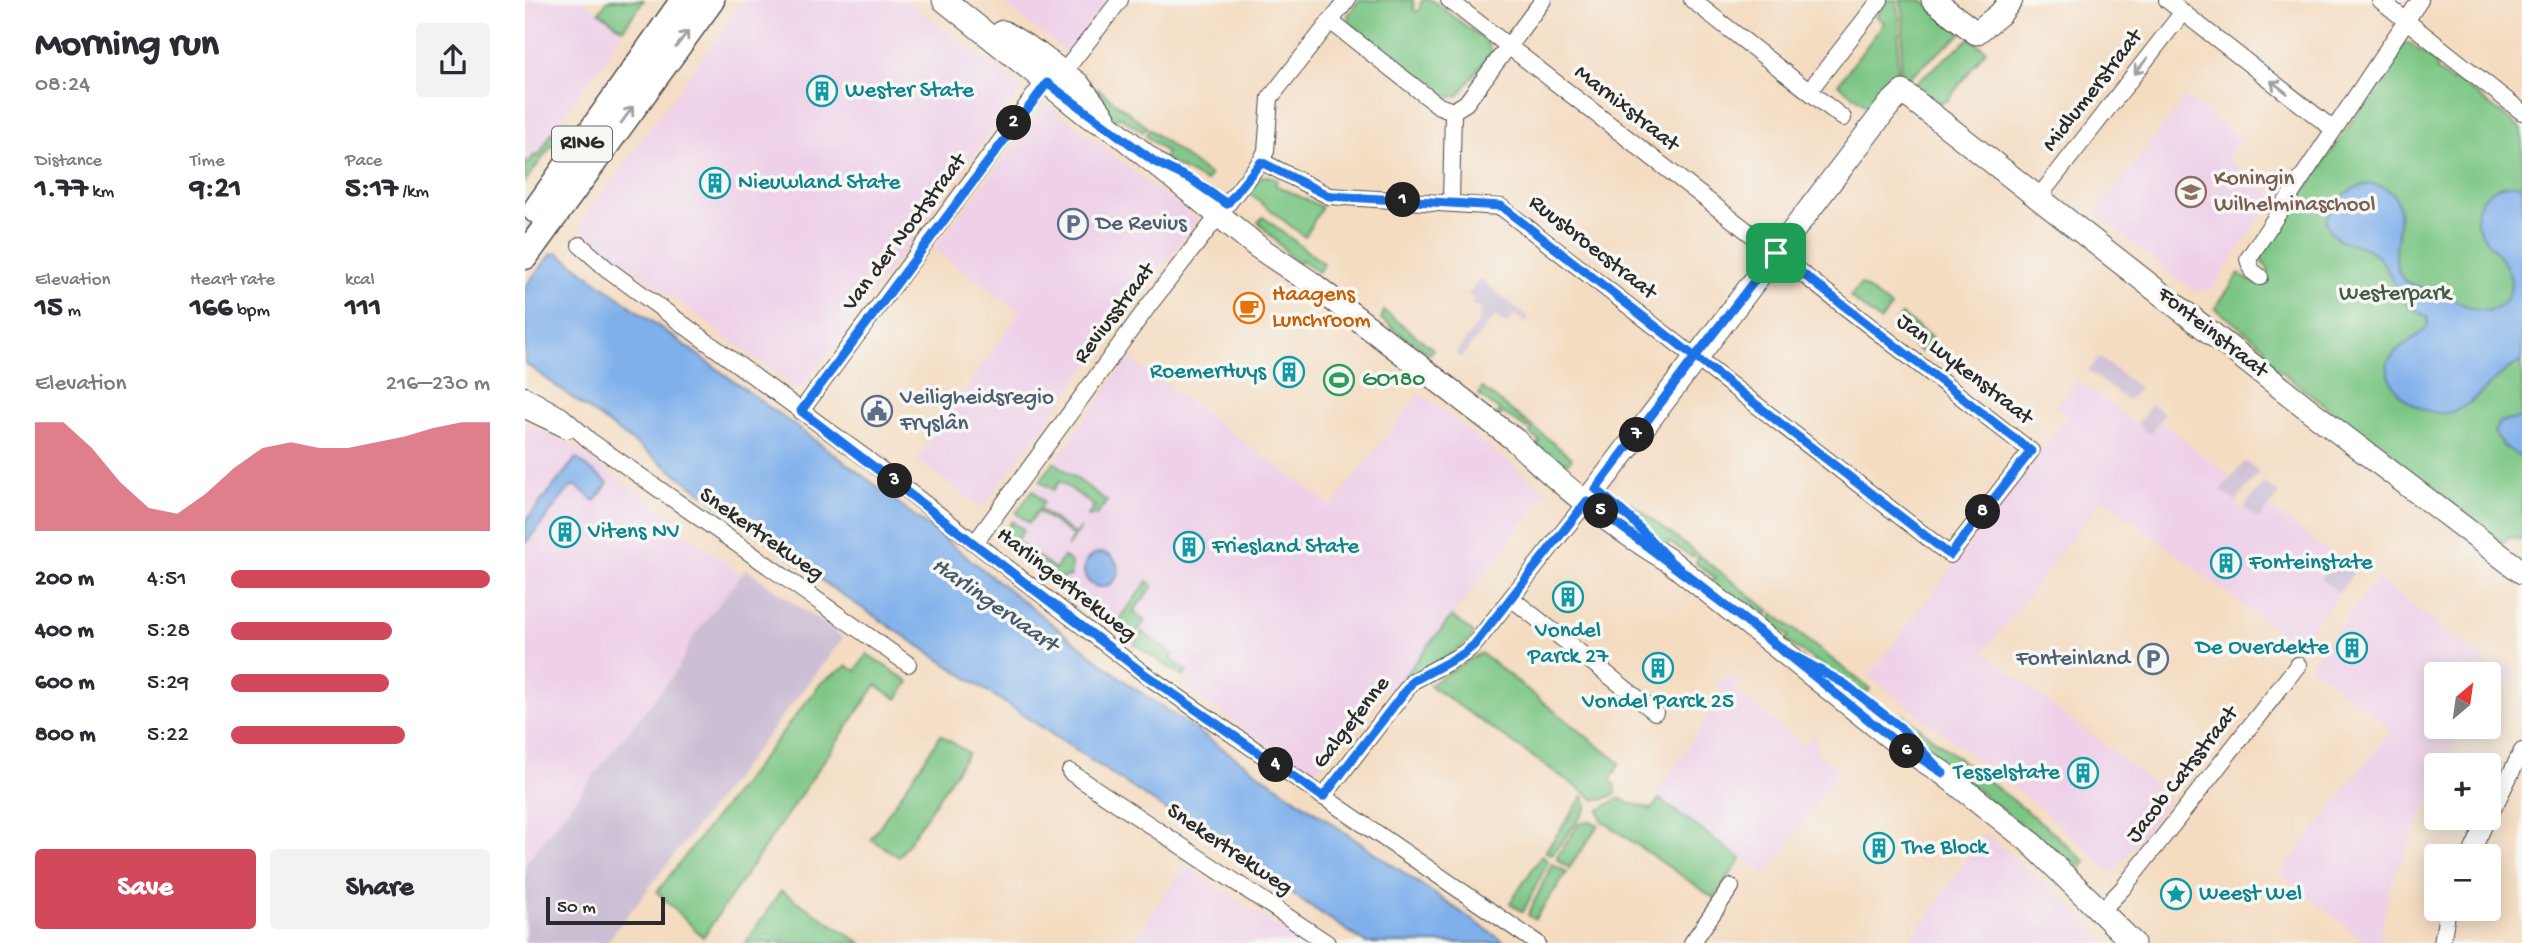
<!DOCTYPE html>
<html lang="en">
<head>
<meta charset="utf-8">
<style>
  :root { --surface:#fff; --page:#f2f2f3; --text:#2b2b33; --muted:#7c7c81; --accent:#d1495b }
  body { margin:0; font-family:"Gochi Hand",sans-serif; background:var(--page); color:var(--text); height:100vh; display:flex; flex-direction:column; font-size:26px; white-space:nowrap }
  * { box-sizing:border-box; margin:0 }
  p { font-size:23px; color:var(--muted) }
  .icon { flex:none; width:38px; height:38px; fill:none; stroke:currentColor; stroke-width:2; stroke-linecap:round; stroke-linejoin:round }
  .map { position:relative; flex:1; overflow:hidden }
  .details { display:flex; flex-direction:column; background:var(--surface); width:525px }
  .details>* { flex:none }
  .needle { width:46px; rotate:29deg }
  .controls { position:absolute; left:1899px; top:662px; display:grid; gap:14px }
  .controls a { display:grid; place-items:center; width:77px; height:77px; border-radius:7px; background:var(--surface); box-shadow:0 4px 18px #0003; font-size:35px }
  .scale { position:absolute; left:21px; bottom:18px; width:119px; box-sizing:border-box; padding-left:7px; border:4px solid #2b2b2b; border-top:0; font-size:19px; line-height:24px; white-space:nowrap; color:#2b2b2b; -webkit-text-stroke:5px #f6f6f2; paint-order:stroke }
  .pin { position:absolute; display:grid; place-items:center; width:60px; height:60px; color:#fff; margin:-30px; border-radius:14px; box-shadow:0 4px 10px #0006 }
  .km { position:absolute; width:35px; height:35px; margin:-18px; border-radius:50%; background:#222; color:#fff; font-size:19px; line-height:35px; text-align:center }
  .round { display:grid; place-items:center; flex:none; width:74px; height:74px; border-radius:7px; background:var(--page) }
  .head { display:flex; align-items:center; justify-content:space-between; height:119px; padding:0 35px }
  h1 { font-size:38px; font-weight:700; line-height:52px }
  .figures { display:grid; grid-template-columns:repeat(3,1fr); gap:10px; height:119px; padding:7px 35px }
  .figures div { display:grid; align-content:center }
  .figures b { font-size:30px; font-weight:700 }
  .figures small { font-size:19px; font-weight:400 }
  .figures p { font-size:19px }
  .chart { height:196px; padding:14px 35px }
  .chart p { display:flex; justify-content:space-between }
  .chart svg { width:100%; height:126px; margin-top:7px; fill:var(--accent); opacity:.7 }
  .cta { display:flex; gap:14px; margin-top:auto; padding:14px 35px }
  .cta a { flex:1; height:80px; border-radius:7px; background:var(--accent); color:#fff; font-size:28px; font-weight:700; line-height:80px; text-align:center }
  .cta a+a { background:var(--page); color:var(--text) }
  ul { padding:0 35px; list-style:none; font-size:23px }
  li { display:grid; grid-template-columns:112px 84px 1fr; align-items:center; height:52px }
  li i { height:18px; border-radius:9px; background:var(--accent) }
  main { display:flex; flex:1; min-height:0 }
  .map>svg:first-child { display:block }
  .built { fill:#eed0e8 }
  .industrial { fill:#ccbed4 }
  .green { fill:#7bc684; stroke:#537858; stroke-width:2 }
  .water { fill:#80b0eb; stroke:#566e8b; stroke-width:2 }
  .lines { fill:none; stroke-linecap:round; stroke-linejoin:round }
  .street-casing { stroke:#494642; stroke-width:18 }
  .secondary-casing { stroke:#494642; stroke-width:25 }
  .primary-casing { stroke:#494642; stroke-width:29 }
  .street { stroke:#fff; stroke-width:16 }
  .secondary { stroke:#fff; stroke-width:23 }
  .primary { stroke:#fff; stroke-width:26 }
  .oneway { stroke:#a0a0a0 }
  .route-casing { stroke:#fff; stroke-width:14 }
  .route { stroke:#1a73e8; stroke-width:9 }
  .labels { text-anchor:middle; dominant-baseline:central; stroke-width:7; stroke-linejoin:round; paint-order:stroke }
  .shield { fill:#f6f6f2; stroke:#686867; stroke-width:2 }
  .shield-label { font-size:21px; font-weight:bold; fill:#2b2b2b }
  .culture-label { font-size:23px; fill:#0d838f; stroke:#f6f6f2; text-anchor:start }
  .street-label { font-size:23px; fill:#2b2b2b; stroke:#f6f6f2 }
  .education-label { font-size:23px; fill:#785e54; stroke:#f6f6f2; text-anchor:start }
  .service-label { font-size:23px; fill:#4e5e75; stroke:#f6f6f2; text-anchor:start }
  .park-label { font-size:23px; fill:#435a46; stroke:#f6f6f2 }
  .food-label { font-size:23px; fill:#c56008; stroke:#f6f6f2; text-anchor:start }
  .leisure-label { font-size:23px; fill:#27864d; stroke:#f6f6f2; text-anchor:start }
  .water-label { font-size:24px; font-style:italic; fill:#495a6e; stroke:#f6f6f2 }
</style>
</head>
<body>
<main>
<section class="details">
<div class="head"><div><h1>Morning run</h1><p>08:24</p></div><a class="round"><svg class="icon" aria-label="share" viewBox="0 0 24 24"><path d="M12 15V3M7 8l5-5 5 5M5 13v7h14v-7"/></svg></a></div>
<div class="figures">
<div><p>Distance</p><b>1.77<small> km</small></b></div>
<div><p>Time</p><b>9:21</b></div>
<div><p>Pace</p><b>5:17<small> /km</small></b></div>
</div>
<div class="figures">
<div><p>Elevation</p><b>15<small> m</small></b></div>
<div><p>Heart rate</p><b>166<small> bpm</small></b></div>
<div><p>kcal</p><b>111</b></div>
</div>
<div class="chart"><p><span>Elevation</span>216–230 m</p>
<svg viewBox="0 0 160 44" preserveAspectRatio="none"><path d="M0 44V6L10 6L20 15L30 27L40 36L50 38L60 31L70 22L80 15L90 13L100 15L110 15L120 13L130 11L140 8L150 6L160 6V44z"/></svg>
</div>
<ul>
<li><b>200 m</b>4:51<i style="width:100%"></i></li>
<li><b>400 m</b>5:28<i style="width:62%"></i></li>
<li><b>600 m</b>5:29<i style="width:61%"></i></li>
<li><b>800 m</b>5:22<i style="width:67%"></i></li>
</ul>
<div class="cta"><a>Save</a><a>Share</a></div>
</section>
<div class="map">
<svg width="1997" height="943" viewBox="0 0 1997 943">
  <rect width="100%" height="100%" fill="#f6f6f2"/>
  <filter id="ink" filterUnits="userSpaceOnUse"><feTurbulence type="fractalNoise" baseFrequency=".0143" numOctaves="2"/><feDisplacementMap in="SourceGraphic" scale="14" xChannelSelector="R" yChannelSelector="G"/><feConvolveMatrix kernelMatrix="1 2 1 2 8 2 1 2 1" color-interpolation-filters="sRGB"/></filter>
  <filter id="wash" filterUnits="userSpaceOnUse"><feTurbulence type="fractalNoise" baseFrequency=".00686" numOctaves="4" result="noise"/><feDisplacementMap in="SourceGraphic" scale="28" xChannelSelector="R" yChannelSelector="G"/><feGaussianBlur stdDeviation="1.57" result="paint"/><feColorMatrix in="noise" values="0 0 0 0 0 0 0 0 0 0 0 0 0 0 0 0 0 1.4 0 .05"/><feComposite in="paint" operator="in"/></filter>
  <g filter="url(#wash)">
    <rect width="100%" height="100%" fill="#f4dcc1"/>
    <g class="built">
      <path d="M2 0H58L98 29 83 55 27 132 33 137 0 174Z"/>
      <path d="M219 0H380L498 88 279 386 272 389 55 229 57 221Z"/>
      <path d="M474 0H584L544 54Z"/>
      <path d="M1661 97 1716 139 1702 159 1750 196 1687 289 1670 292 1570 214Z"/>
      <path d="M521 104 672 220 457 508 391 460 495 312 409 249Z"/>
      <path d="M604 358 807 506 895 393 1023 492 882 674 867 691 859 686 788 775 664 691 668 684 597 635 571 612 549 604 533 580 480 537 486 521Z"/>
      <path d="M1552 380 1625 434 1635 422 1706 477 1696 490 1723 512 1734 520 1744 507 1811 558 1795 578 1814 593 1776 642 1767 643 1578 498 1459 652 1642 794 1640 806 1587 874 1520 812 1344 676 1543 416 1531 406Z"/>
      <path d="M0 424 47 445 150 519 147 524 217 574 168 637 153 668 0 863Z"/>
      <path d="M1852 578 1967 666 1970 661 1993 672 1964 697V674H1911V726H1938L1920 765H1911V784L1864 888 1855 943H1843L1755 874 1865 731 1864 727 1785 665Z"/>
      <path d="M1201 675 1215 680 1208 690 1279 746 1287 736 1290 739 1293 744 1291 753 1314 769 1242 876 1132 800 1135 794 1132 792 1200 692 1190 685Z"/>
      <path d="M1460 833 1554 913 1582 943H1384Z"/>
      <path d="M659 865 776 943H607Z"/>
    </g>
    <g class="industrial">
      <path d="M955 279 1004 318 1000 323 990 315 982 325 970 316 936 358 930 354 954 322 955 308 946 304 949 300 943 295Z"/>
      <path d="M1574 357 1614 388 1603 401 1563 371Z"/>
      <path d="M1627 404 1640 414 1625 434 1612 424Z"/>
      <path d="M1720 461 1734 472 1711 502 1696 490Z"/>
      <path d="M1739 482 1754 494 1734 520 1719 508Z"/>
      <path d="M1811 558 1829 572 1814 593 1795 578Z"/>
      <path d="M221 569 318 638 81 943H0V863L153 669 168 637Z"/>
    </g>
    <g class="green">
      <path d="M83 0H119L98 29 74 12Z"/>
      <path d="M834 0H888L889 11H894L897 0H907L962 42 966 52 933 96 922 98 824 23 823 15Z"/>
      <path d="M1363 0H1371L1375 15 1372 72 1345 108 1313 84 1359 23 1351 16Z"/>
      <path d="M1375 0H1396L1438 32 1382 79 1375 74 1379 15Z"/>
      <path d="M1445 38 1461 50 1422 101 1413 103 1389 84Z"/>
      <path d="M1880 43 1886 44 1914 65 1911 69 1927 82 1930 79 1997 129V540L1986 537 1978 543 1746 364 1740 347 1690 308 1714 274 1735 286 1744 270 1736 261 1738 253Z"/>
      <path d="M573 89 622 127 618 132 594 116 590 121 569 96Z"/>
      <path d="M624 129 685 176 681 182 638 159 642 153 621 136Z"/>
      <path d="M27 132 33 137 0 182V161L4 163 9 155 13 157Z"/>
      <path d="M743 176 752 180 750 185 797 207 780 237 721 191 733 177Z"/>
      <path d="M738 217 799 264 793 272 777 260 773 264 733 222Z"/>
      <path d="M1336 284 1366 307 1355 321 1325 297Z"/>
      <path d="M859 311 908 349 905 354 880 337 876 343 873 340 877 335 856 319Z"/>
      <path d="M1377 315 1407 338 1396 352 1366 329Z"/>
      <path d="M957 388 1005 425 1002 429 978 413 973 418 971 416 975 411 954 395Z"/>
      <path d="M1007 426 1047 458 1043 463 1011 447 1015 441 1005 434Z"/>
      <path d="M529 462 582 501 571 516H563L569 506 535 481 528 490 515 481Z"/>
      <path d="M508 490 519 502 515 509 549 534 556 528 542 547 548 536 513 511 504 523 491 513Z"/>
      <path d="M1106 503 1171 553 1167 557 1144 542 1140 547 1102 508Z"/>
      <path d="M486 521 499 530 491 541 530 569 539 557 546 562V576L533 579 527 576 481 539Z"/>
      <path d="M1173 555 1245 611 1242 615 1218 600 1214 605 1186 583 1190 578 1171 563Z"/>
      <path d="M623 581 628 586 608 612 620 621 605 641 588 627Z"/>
      <path d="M1248 613 1345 689 1341 694 1260 641 1264 636 1245 621Z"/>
      <path d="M927 616 949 634 943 642 869 694 867 692Z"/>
      <path d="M617 632 649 655 646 660 662 671 658 677 609 644Z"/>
      <path d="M956 653 1095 763 1085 781 1091 785V794L1077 800 1069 799 904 685Z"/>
      <path d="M342 654 384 682 372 699 351 685 178 937 132 892 297 682 322 666 331 671Z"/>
      <path d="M1378 715 1517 823 1561 862 1557 867 1514 839 1404 752 1374 720Z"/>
      <path d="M416 735 443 753 374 857 346 839Z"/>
      <path d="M1058 796 1062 806 1059 813 1027 854 1020 852Z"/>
      <path d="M1095 798C1105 807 1116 803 1126 810L1134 799 1216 859 1189 898 1077 821 1074 810Z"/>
      <path d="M1065 821 1074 825 1044 868 1033 860 1032 856 1054 824Z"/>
      <path d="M1017 855 1023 862 998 912 985 903Z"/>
      <path d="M1027 864 1042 872 1010 919 1003 915Z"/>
      <path d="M256 891 336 943H220Z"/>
    </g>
    <g class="water">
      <path d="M1846 184C1894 191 1865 238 1872 267 1873 272 1877 277 1880 281 1889 288 1900 286 1911 290 1929 298 1960 324 1979 302 1984 296 1986 289 1986 282 1984 251 1932 231 1959 198 1968 185 1982 184 1997 185V362C1957 377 1941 437 1886 403 1871 394 1864 381 1862 364 1870 345 1891 341 1903 326V318C1895 310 1883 308 1877 299 1866 282 1864 264 1847 252 1829 239 1806 248 1801 219 1813 199 1822 187 1846 184Z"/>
      <path d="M33 253 336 474 605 685 981 943H841L307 588 0 363V286L27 254Z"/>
      <path d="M1997 418V458L1978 446 1969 432 1975 422Z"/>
      <path d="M51 458 83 483 70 501 50 485 43 490 0 544V522Z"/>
      <circle cx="576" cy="570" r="17"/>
    </g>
  </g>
  <g filter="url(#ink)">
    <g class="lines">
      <g class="street-casing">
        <g id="street">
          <path d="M1167 0 1318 118"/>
          <path d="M1642 0 1808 129"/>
          <path d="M1855 0 1997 112"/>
          <path d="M805 21 914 106 928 111"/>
          <path d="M1284 91 1355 0"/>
          <path d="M736 161 804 196 976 207 1425 555 1506 451 924 0"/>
          <path d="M1513 198 1658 12"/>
          <path d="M926 202 928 111 941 103 1018 0"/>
          <path d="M55 245 81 268 342 459 618 673 1012 943"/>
          <path d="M1735 277 1727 271 1723 259 1895 0"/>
          <path d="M0 395 37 416 64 440 383 664"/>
          <path d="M0 410 42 430"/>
          <path d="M276 411 514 89 545 64 595 0"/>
          <path d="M450 543 624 305 736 161 741 151 745 98 822 0"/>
          <path d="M986 598 1130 712"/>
          <path d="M545 772 802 943"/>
          <path d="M798 797 888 681 938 654 949 645 1062 501"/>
          <path d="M1964 817 1997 751"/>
          <path d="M1945 856 1963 817"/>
          <path d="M1576 911 1598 888 1773 665"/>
          <path d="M1167 943 1206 887"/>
          <path d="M1917 943 1923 908"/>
        </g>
      </g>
      <g class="secondary-casing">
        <g id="secondary">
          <path d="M419 0 565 117 587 128 733 247 785 282 990 440C1034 484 1092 530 1145 561L1375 745 1418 773 1504 841 1608 943"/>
          <path d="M1408 0 1451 33 1475 14 1486 0"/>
          <path d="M478 32 512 53 553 84 579 117"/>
          <path d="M1062 501 1364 105 1378 92 1787 412 1997 572"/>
        </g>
      </g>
      <g class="primary-casing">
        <g id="primary">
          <path d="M11 210 159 0"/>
          <path d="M0 256 186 0"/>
        </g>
      </g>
      <use href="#street" class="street"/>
      <use href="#secondary" class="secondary"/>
      <use href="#primary" class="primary"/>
    </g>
    <defs><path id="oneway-shaft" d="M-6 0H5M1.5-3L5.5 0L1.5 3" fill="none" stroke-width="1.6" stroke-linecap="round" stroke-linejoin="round" transform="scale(1.75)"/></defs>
    <g class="oneway">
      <use href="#oneway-shaft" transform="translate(157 39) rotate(-54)"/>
      <use href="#oneway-shaft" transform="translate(1616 66) rotate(128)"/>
      <use href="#oneway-shaft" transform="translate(1754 87) rotate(-142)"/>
      <use href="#oneway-shaft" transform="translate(102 115) rotate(-54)"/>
    </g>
  </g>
  <g class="lines" filter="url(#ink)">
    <g class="route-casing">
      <path id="route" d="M1251 253 1170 357 976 206 804 196 736 162 702 204 667 180 630 162 522 83 276 411 618 673 798 797 888 681 938 654 949 645 1062 501 1262 652 1320 684 1375 727 1418 773 1375 745 1145 561 1108 521 1071 489 1170 357 1425 555 1506 451 1251 253"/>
    </g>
    <use href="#route" class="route"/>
  </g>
  <defs>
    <g id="building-ring" transform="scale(1.575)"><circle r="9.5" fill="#f6f6f2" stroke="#0f9aa8" stroke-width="1.5"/><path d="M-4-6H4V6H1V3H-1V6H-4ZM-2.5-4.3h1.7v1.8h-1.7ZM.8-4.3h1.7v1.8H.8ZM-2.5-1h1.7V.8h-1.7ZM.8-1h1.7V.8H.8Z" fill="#0f9aa8"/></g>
    <g id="school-ring" transform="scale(1.575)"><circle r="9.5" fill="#f6f6f2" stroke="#8d6e63" stroke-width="1.5"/><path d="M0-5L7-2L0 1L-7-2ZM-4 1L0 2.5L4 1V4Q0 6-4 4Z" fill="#8d6e63"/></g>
    <g id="parking-ring" transform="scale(1.575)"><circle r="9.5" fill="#f6f6f2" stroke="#5c6f8a" stroke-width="1.5"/><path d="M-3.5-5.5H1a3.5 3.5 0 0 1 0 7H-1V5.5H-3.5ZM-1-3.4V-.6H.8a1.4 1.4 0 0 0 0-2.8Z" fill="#5c6f8a"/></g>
    <g id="cafe-ring" transform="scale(1.575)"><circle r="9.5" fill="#f6f6f2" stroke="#e8710a" stroke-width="1.5"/><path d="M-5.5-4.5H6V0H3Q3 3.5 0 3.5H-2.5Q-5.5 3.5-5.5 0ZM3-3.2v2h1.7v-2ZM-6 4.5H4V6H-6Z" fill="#e8710a"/></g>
    <g id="stadium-ring" transform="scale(1.575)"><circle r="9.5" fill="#f6f6f2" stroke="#2e9e5b" stroke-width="1.5"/><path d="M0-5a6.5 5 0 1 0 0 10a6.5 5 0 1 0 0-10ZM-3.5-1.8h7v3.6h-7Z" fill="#2e9e5b"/></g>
    <g id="civic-ring" transform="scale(1.575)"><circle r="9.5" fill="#f6f6f2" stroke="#5c6f8a" stroke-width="1.5"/><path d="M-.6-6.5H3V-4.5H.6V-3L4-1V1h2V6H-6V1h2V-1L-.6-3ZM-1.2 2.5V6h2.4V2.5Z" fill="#5c6f8a"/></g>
    <g id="sight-ring" transform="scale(1.575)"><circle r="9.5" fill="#f6f6f2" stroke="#0f9aa8" stroke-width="1.5"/><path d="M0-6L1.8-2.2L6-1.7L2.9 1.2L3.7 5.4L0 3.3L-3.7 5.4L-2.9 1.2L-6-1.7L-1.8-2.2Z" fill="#0f9aa8"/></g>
  </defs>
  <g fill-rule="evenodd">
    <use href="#building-ring" x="297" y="91"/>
    <use href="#building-ring" x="190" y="183"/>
    <use href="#school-ring" x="1666" y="192"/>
    <use href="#parking-ring" x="548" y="224"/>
    <use href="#cafe-ring" x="724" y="308"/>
    <use href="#building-ring" x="764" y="372"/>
    <use href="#stadium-ring" x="814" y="380"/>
    <use href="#civic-ring" x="352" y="411"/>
    <use href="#building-ring" x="40" y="532"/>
    <use href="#building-ring" x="664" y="547"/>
    <use href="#building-ring" x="1701" y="563"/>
    <use href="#building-ring" x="1043" y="597"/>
    <use href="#building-ring" x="1827" y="648"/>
    <use href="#parking-ring" x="1628" y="659"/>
    <use href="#building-ring" x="1133" y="668"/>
    <use href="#building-ring" x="1558" y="773"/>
    <use href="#building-ring" x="1354" y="848"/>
    <use href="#sight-ring" x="1651" y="894"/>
  </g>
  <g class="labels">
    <rect class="shield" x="27" y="126.5" width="60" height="35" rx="5"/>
    <g class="shield-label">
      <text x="57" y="144">RING</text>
    </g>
    <g class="culture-label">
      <text x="320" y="91">Wester State</text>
      <text x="213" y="183">Nieuwland State</text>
      <text x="741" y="372" text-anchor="end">RoemerHuys</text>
      <text x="63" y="532">Vitens NV</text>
      <text x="687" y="547">Friesland State</text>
      <text x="1724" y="563">Fonteinstate</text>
      <text x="1043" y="631" text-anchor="middle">Vondel<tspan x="1043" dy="26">Parck 27</tspan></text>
      <text x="1804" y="648" text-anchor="end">De Overdekte</text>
      <text x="1133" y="702" text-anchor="middle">Vondel Parck 25</text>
      <text x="1535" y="773" text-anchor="end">Tesselstate</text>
      <text x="1377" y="848">The Block</text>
      <text x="1674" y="894">Weest Wel</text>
    </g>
    <g class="street-label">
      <text transform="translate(1568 91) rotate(-52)">Midlumerstraat</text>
      <text transform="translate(1101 109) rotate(38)">Marnixstraat</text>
      <text transform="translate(380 233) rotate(-53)">Van der Nootstraat</text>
      <text transform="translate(1067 248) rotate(38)">Ruusbroecstraat</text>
      <text transform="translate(590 314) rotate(-53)">Reviusstraat</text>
      <text transform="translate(1687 333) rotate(38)">Fonteinstraat</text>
      <text transform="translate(1439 370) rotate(38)">Jan Luykenstraat</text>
      <text transform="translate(236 535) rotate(35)">Snekertrekweg</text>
      <text transform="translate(541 585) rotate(38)">Harlingertrekweg</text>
      <text transform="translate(827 723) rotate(-52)">Galgefenne</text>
      <text transform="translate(1658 775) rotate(-52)">Jacob Catsstraat</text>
      <text transform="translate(704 850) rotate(34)">Snekertrekweg</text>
    </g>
    <g class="education-label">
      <text x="1689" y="179">Koningin<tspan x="1689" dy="26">Wilhelminaschool</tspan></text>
    </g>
    <g class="service-label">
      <text x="571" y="224">De Revius</text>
      <text x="375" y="398">Veiligheidsregio<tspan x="375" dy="26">Fryslân</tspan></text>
      <text x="1605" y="659" text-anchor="end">Fonteinland</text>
    </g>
    <g class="park-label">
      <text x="1870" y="294">Westerpark</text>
    </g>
    <g class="food-label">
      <text x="747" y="295">Haagens<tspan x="747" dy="26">Lunchroom</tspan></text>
    </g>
    <g class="leisure-label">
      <text x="837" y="380">GO180</text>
    </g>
    <g class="water-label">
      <text transform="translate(469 606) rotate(35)">Harlingervaart</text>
    </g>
  </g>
</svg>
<div class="controls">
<a><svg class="needle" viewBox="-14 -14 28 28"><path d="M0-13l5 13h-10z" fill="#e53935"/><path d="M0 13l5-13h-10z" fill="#7c7c81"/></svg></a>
<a>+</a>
<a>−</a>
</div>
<div class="scale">50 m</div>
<div class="pin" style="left:1251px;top:253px;background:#1e9e55"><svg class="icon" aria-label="arrive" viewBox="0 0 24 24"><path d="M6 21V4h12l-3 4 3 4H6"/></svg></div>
<b class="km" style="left:878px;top:200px">1</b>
<b class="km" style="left:489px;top:123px">2</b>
<b class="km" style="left:370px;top:481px">3</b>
<b class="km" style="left:751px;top:765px">4</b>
<b class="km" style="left:1076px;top:511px">5</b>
<b class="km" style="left:1382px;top:751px">6</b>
<b class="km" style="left:1112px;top:435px">7</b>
<b class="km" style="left:1458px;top:512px">8</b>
</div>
</main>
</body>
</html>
